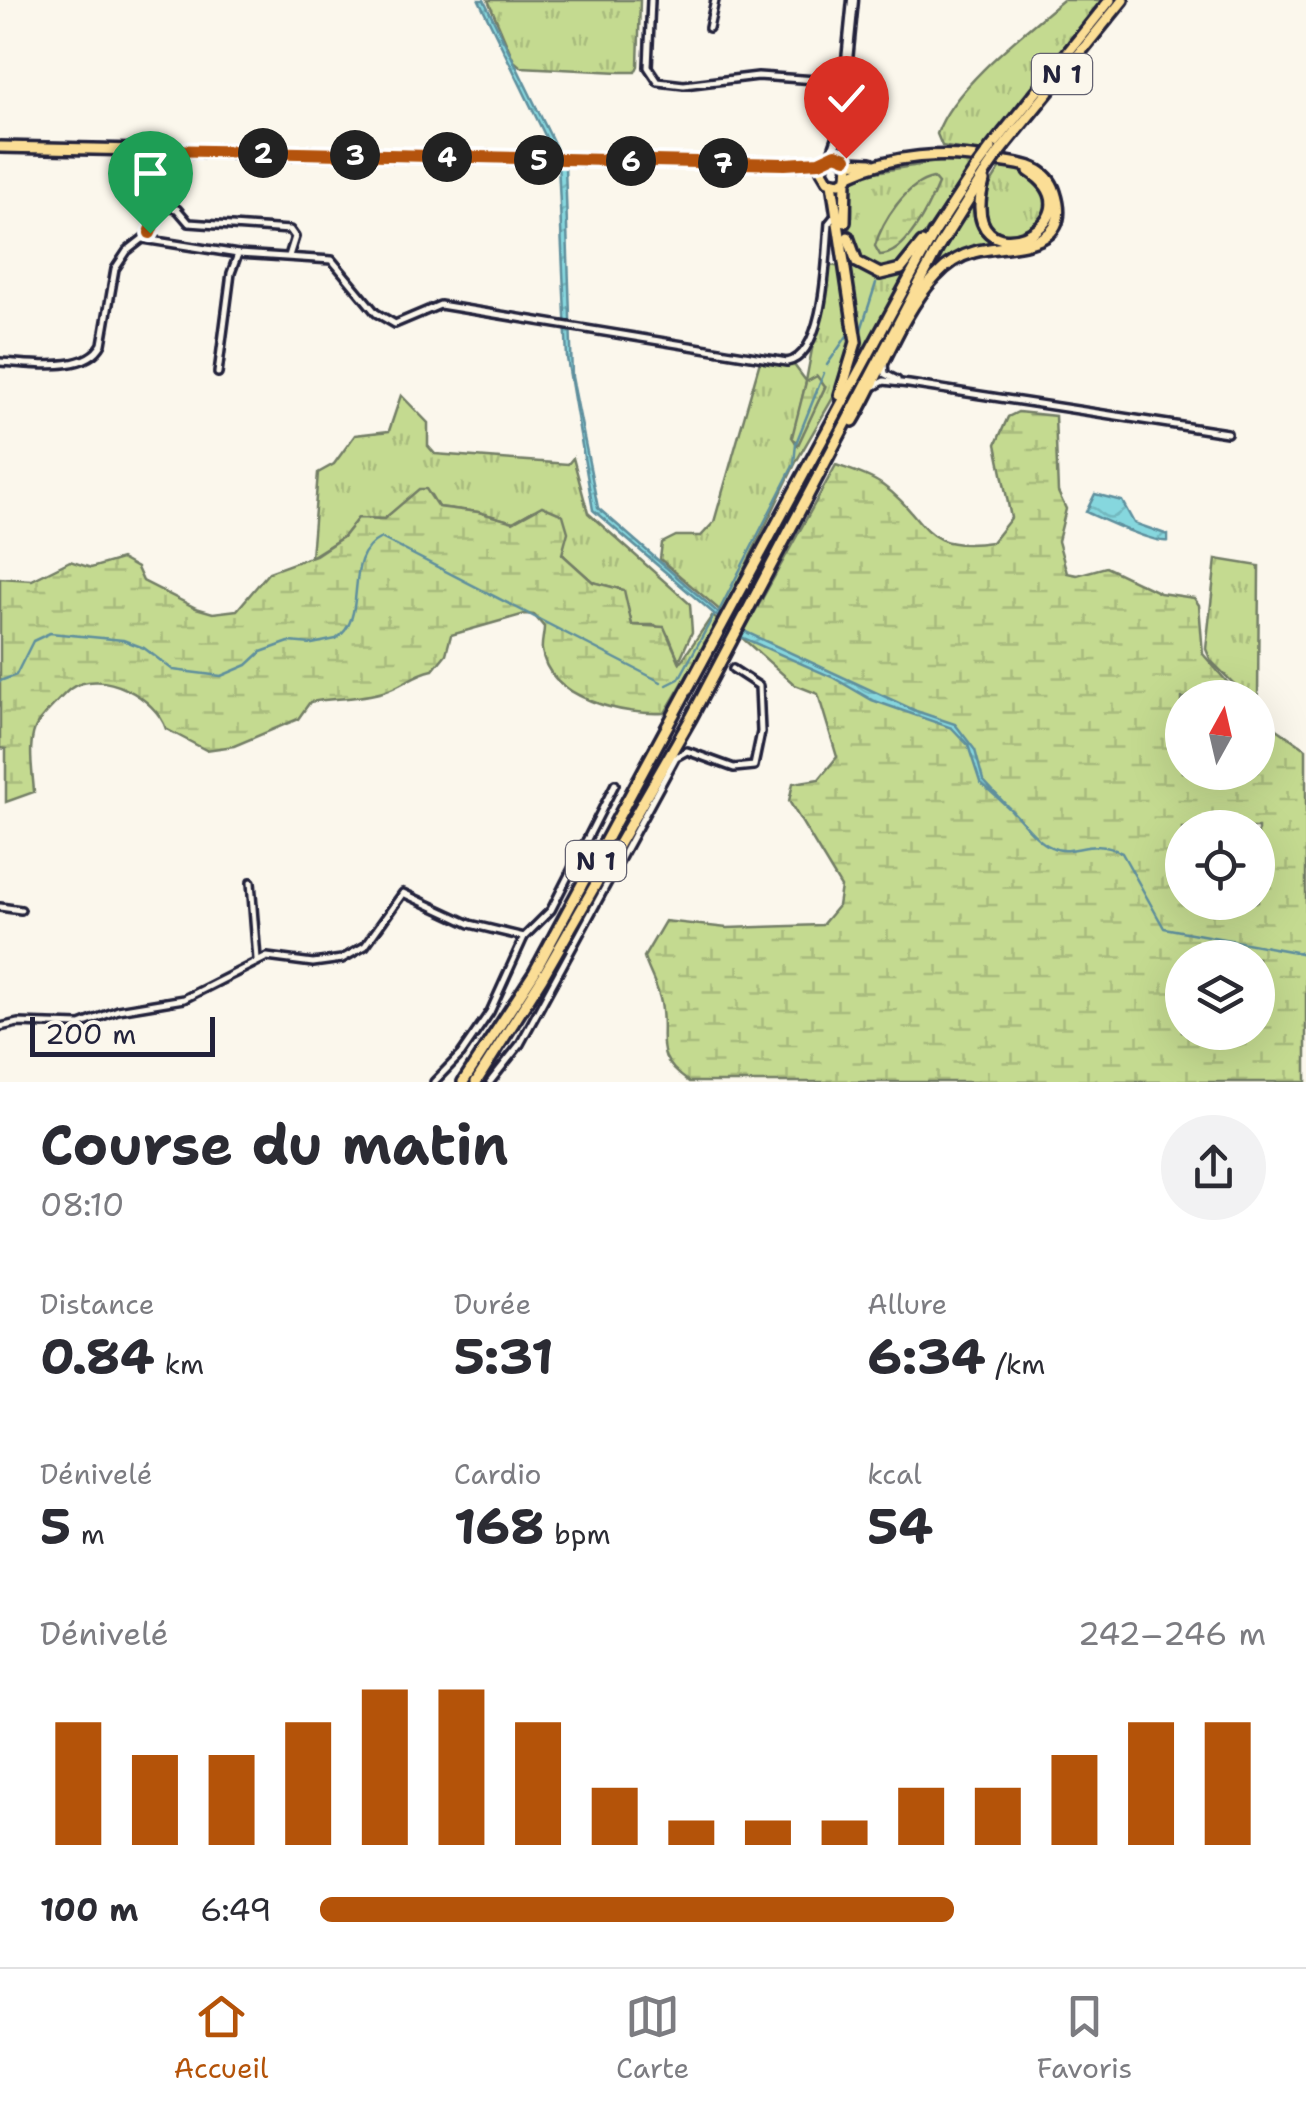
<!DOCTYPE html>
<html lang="fr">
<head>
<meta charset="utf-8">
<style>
  :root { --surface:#fff; --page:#f2f2f3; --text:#2b2b33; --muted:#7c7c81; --line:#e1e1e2; --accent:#b45309 }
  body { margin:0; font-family:"Shantell Sans",sans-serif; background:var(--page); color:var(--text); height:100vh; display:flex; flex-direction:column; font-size:38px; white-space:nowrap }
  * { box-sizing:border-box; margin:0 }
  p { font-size:32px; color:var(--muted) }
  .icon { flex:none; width:55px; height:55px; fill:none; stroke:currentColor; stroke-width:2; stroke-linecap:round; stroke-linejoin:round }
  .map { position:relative; height:1082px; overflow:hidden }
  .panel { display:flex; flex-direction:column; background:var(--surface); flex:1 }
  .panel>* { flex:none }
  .needle { width:65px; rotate:8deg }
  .tools { position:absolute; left:1165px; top:680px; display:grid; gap:20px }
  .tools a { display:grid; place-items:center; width:110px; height:110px; border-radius:50%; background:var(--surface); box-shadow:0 10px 40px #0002; font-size:50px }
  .scale { position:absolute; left:30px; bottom:25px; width:185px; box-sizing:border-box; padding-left:10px; border:5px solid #22223b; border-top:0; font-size:28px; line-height:35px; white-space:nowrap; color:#22223b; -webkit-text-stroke:8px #fbf7ec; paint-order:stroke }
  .pin { position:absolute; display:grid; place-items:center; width:85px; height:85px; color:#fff; margin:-102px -42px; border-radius:50% 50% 50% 0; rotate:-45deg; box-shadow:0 0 10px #0007 }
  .pin .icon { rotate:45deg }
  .km { position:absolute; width:50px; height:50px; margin:-25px; border-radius:50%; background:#222; color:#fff; font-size:28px; line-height:50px; text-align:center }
  .round { display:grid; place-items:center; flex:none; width:105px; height:105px; border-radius:52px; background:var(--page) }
  .head { display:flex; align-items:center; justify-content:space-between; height:170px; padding:0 40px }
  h1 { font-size:55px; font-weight:700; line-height:75px }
  .stats { display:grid; grid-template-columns:repeat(3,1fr); gap:15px; height:170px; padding:10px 40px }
  .stats div { display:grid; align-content:center }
  .stats b { font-size:50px; font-weight:700 }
  .stats small { font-size:28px; font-weight:400 }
  .stats p { font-size:28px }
  .chart { height:280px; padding:20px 40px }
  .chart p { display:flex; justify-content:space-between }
  .chart svg { width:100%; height:180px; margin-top:10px; stroke:var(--accent); stroke-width:6 }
  ul { padding:0 40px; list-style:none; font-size:32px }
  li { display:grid; grid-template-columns:160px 120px 1fr; align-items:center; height:75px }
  li i { height:25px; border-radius:12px; background:var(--accent) }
  .tabs { display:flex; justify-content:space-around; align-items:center; height:140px; border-top:2px solid var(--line); background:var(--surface); font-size:28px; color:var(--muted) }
  .tabs a { display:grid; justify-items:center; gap:5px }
  .tabs .selected { color:var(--accent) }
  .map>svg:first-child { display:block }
  .grass { fill:url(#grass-tufts); stroke:#737e66; stroke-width:2.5; fill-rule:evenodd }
  .wetland { fill:url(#wetland-marsh); stroke:#737e66; stroke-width:2.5; fill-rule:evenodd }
  .water { fill:url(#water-waves); stroke:#5e8f9d; stroke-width:2.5 }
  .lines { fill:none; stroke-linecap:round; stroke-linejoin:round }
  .stream { stroke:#5e8f9d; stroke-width:2.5 }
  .minor-casing { stroke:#22223b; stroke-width:12 }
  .secondary-casing { stroke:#22223b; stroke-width:15 }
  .primary-casing { stroke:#22223b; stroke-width:16 }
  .trunk-casing { stroke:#22223b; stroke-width:16 }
  .minor { stroke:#fbf7ec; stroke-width:5 }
  .secondary { stroke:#fbf7ec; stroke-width:8 }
  .primary { stroke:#fbde96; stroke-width:9 }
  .trunk { stroke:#fbde96; stroke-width:9 }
  .trunk-bridge-casing { stroke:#22223b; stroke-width:16; stroke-linecap:butt }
  .trunk-bridge { stroke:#fbde96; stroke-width:9 }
  .route-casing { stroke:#fff; stroke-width:20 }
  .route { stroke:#b45309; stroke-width:12 }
  .labels { text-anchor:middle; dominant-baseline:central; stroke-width:10; stroke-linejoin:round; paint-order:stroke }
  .shield { fill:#fbf7ec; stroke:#636270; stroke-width:2.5 }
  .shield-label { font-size:25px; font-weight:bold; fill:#22223b }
</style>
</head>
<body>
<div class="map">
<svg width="1306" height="1082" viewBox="0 0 1306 1082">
  <defs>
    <pattern id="grass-tufts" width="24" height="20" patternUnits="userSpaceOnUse" patternTransform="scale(2.5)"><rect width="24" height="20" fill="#c4da90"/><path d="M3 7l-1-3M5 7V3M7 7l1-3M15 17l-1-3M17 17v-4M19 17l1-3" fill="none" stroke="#a8bb7d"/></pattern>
    <pattern id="wetland-marsh" width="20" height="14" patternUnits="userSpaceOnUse" patternTransform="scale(2.5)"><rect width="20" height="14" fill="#c4da90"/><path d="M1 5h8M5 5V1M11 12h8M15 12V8" fill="none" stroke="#a8bb7d"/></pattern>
    <pattern id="water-waves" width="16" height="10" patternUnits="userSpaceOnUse" patternTransform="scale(2.5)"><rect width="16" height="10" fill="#86d7de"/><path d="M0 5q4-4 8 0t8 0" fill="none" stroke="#73b8bf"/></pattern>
  </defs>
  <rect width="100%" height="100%" fill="#fbf7ec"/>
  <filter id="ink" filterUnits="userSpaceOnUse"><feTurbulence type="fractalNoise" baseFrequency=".01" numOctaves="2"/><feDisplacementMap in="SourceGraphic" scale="20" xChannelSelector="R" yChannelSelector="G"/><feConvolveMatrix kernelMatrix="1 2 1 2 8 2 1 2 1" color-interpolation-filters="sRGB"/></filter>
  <g filter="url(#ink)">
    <g class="grass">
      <path d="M488 0H640L638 66 635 72H620L521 67 514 61Z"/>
      <path d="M1063 0H1102L979 153 942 146 937 134C952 88 1026 31 1063 0Z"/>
      <path d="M950 160 975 161 906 261 887 272 860 263C850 237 837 198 857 175Z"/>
      <path d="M1003 165 1025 171 1048 195 1046 219 1019 239 995 233C979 206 984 190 1003 165Z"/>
      <path d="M976 195C972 219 984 237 1006 245L976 249 924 285Z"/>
      <path d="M849 260 875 278 907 272 860 357Z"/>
      <path d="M828 265 844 267 854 343 841 384 797 460 723 613 660 559 662 543 676 536H701L714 522 761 358 794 365 806 381ZM806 382 825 387 797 445 793 437Z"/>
      <path d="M401 395 428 423V446L435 454 568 464 573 458 588 513 690 604 692 632 679 661 669 636 655 625H632L623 590 593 582 565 557 533 511 513 522 478 512 438 507 431 495 411 497 384 519 358 518 343 537 311 557 318 473 334 464 355 435 389 431Z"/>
      <path d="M827 438 833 441 737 626 729 620Z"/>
      <path d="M1216 559 1259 566 1258 698 1247 697 1211 661 1206 649Z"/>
    </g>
    <g class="wetland">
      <path d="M933 178 938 184C929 206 906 255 880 255L875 246C882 222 906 183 933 178Z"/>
      <path d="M817 376 825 387 798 445 792 437 806 382Z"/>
      <path d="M1018 412 1055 416 1058 492 1066 509 1058 541 1067 573 1077 575 1106 567 1160 593 1194 598 1199 605 1203 654 1240 697 1182 698V772H1258V716L1306 749V1082H689C650 1054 668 1042 661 1003 658 986 649 973 644 957L665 921 727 928 822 925 838 906 841 887 789 801 793 783 819 779 837 757 818 694 795 685 741 637 836 465C850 470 868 475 881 484 930 518 917 553 992 542L1011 518 996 444 1008 417ZM1182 828H1258V902H1182ZM1182 958H1258V1032H1182Z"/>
      <path d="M419 489H426L438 507 478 512 513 522 542 506 563 515 568 532 562 554 593 582 624 590 632 625 664 627 680 663 712 616 719 621 665 713C626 716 548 699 542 650 541 644 544 634 544 627L534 615 525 614 451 635 446 654 433 670C413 674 403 686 383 692 359 699 334 698 310 702L298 719 234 746 206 750 166 729C156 698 102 667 70 689 65 693 41 718 38 723 26 740 33 773 34 792L6 802V749L0 748V578L32 580 70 561 91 568 121 559 137 568 143 581 196 608 213 613 237 610 269 572 316 555 343 537 358 518 384 519Z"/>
    </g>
    <g class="water">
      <path d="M479 0H484L565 166 572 377 598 508 722 616 748 633 916 711 955 724 975 750 983 780 1009 808 980 782 968 745 952 728 872 700 832 677 741 637 593 510 567 358 558 162Z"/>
      <path d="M1095 494 1122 501 1134 523 1168 535V541C1154 544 1102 519 1086 512Z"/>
    </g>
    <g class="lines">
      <g class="stream">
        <path d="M861 330 876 283"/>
        <path d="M827 365 849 333"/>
        <path d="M718 613 794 464 796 443 824 373"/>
        <path d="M0 681 16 675 33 641 50 633 123 640 144 648 173 670 221 676 247 665 261 652 289 642 312 644 336 639C371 616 340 558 381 538L661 682"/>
        <path d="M667 685 679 679 714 615"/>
        <path d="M1009 808C1022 820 1035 840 1051 847 1073 858 1089 836 1122 853L1164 928 1306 954"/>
      </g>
      <g class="minor-casing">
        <g id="minor">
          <path d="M651 0 648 67 658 82 684 85 758 76 845 82"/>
          <path d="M709 28 715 0"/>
          <path d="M159 206 177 209 189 223 290 230 295 237 289 256"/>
          <path d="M144 239 238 254 332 260 376 313 395 324 440 305 787 362C826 355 826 255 829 223L838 212"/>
          <path d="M0 362C30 363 86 374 102 344L115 269 127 251 150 233 156 220 164 151"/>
          <path d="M884 364 885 374 897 380"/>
          <path d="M218 373 231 273 238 254"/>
          <path d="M875 386 884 381 909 384 1227 433"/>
          <path d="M251 882 257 959"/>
          <path d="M0 907 21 910"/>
          <path d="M0 1027 18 1023 80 1025 118 1010 184 999 267 957 313 963 342 959 365 946 403 893 470 924 524 937"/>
          <path d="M434 1082 461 1054 490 1012 524 937 551 910 615 784"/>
          <path d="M490 1082 520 1044 676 757 687 751 734 768 754 766 761 732 759 686 733 669"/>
        </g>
      </g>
      <g class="secondary-casing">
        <path id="secondary" d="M832 154 840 131 853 0"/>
      </g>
      <g class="primary-casing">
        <path id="primary" d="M0 147 785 164 819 162 836 154 849 162 848 178 840 183 828 181 822 171 824 160"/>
      </g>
      <g class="trunk-casing">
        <g id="trunk">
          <path d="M991 148 1110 0"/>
          <path d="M1001 150 1123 0"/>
          <path d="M849 162 871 163"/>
          <path d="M849 175C891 155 946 151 991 160 1016 164 1046 163 1055 192 1075 253 1006 243 974 252 959 256 947 264 936 276 902 311 879 377 853 421"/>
          <path d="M984 181C954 290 1108 223 1029 171"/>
          <path d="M832 183 856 342 840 395"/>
          <path d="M845 222 846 180"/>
          <path d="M848 237 857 262 880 274 901 269 922 243"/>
          <path d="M463 1082 534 973 934 233 977 167"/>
          <path d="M476 1082 542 978 691 718 938 248 987 170"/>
        </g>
      </g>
      <use href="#minor" class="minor"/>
      <use href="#secondary" class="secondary"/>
      <use href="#primary" class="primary"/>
      <use href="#trunk" class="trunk"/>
      <g class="trunk-bridge-casing">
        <g id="trunk-bridge">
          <path d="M977 167 991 148"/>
          <path d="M987 170 1001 150"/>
        </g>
      </g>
      <use href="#trunk-bridge" class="trunk-bridge"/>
    </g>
  </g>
  <g class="lines" filter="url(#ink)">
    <g class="route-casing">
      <path id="route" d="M150 233 158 212 164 150 785 164 819 162 836 154 846 158"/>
    </g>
    <use href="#route" class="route"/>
  </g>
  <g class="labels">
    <g class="shield">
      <rect x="1032" y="54" width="60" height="40" rx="8"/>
      <rect x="566" y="841" width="60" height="40" rx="8"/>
    </g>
    <g class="shield-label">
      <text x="1062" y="74">N 1</text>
      <text x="596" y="861">N 1</text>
    </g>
  </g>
</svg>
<div class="tools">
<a><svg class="needle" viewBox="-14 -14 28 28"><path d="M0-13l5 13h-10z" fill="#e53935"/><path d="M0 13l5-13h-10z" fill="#7c7c81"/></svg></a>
<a><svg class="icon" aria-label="locate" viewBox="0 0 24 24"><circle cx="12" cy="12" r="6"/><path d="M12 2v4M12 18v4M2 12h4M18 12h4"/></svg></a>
<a><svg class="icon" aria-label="layers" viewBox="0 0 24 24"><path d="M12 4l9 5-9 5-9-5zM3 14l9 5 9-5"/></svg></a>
</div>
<div class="scale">200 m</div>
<div class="pin" style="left:150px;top:233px;background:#1e9e55"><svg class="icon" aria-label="arrive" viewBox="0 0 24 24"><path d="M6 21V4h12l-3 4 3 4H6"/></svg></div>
<div class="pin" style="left:846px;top:158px;background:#d93025"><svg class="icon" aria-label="check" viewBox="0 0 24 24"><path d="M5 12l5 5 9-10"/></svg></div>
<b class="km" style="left:263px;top:153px">2</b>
<b class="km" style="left:355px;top:155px">3</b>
<b class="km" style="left:447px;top:157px">4</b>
<b class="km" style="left:539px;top:160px">5</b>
<b class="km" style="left:631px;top:161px">6</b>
<b class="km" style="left:723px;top:163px">7</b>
</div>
<section class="panel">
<div class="head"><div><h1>Course du matin</h1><p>08:10</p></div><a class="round"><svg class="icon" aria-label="share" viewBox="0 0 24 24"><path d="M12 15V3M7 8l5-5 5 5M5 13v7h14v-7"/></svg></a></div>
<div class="stats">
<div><p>Distance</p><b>0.84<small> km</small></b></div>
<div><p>Durée</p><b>5:31</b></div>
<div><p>Allure</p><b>6:34<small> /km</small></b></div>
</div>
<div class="stats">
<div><p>Dénivelé</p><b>5<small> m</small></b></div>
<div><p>Cardio</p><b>168<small> bpm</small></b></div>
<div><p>kcal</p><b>54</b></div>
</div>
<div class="chart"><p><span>Dénivelé</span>242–246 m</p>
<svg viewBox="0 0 160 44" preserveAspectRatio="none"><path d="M5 44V14M15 44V22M25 44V22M35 44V14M45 44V6M55 44V6M65 44V14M75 44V30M85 44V38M95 44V38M105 44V38M115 44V30M125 44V30M135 44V22M145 44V14M155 44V14"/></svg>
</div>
<ul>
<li><b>100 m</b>6:49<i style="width:67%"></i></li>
</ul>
</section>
<nav class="tabs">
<a class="selected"><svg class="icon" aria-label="home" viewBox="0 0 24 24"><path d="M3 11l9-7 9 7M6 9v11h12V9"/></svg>Accueil</a>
<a><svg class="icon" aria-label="map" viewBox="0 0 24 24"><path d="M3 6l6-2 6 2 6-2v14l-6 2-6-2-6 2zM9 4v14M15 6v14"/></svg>Carte</a>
<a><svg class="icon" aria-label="saved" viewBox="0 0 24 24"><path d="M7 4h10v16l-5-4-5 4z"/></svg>Favoris</a>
</nav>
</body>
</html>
